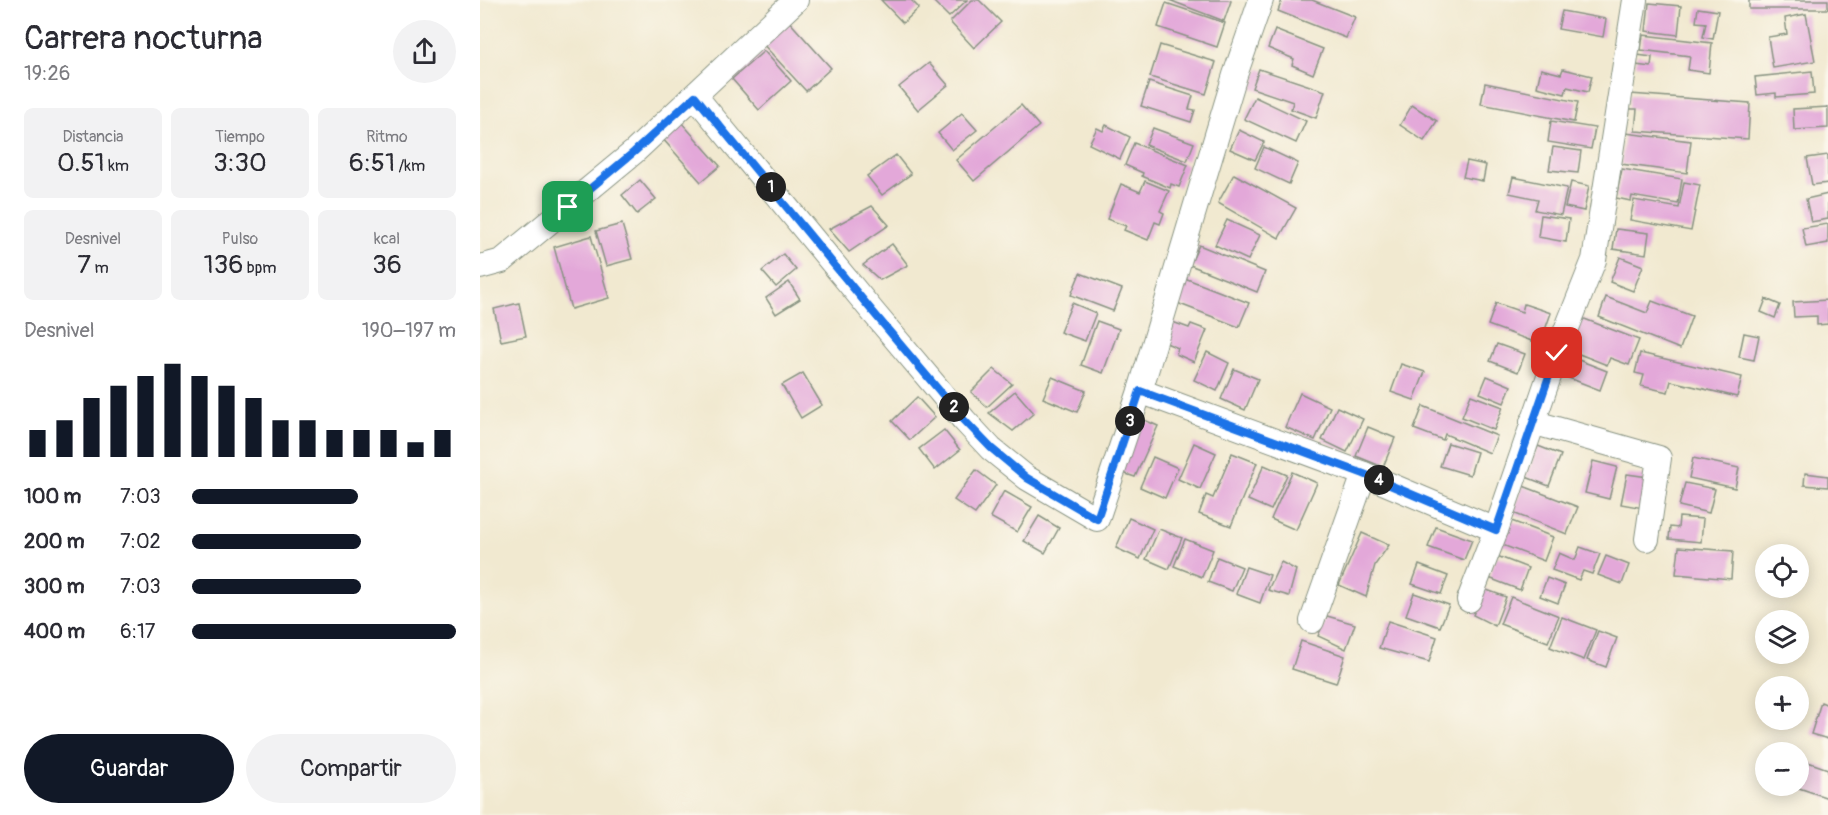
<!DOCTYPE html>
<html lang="es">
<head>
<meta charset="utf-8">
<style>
  :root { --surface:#fff; --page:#f2f2f3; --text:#2b2b33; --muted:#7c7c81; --accent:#111827 }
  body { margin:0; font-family:Pangolin,sans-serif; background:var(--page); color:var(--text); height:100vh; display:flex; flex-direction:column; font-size:22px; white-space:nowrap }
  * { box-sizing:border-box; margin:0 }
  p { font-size:20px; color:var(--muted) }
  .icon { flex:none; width:33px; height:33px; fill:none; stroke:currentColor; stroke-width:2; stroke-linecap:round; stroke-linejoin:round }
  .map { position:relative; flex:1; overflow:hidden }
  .panel { display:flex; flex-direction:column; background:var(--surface); width:480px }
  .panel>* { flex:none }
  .fabs { position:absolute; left:1275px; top:544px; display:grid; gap:12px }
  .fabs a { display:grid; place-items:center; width:54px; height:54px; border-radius:50%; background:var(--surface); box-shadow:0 3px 15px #0003; font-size:30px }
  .pin { position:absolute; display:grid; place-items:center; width:51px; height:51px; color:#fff; margin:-26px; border-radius:12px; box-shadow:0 3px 9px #0006 }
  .km { position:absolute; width:30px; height:30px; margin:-15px; border-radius:50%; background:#222; color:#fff; font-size:16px; line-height:30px; text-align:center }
  .round { display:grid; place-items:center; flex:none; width:63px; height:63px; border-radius:32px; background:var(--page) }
  .overview { display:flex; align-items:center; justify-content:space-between; height:102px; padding:0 24px }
  h1 { font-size:33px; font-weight:600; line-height:45px }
  .stats { display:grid; grid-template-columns:repeat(3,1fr); gap:9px; height:102px; padding:6px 24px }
  .stats div { display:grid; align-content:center; border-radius:9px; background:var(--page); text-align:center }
  .stats b { font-size:26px; font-weight:600 }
  .stats small { font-size:16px; font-weight:400 }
  .stats p { font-size:16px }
  .chart { height:168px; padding:12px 24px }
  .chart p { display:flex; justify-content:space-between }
  .chart svg { width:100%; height:108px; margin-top:6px; stroke:var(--accent); stroke-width:6 }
  .button { display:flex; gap:12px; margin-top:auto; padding:12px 24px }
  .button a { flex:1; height:69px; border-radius:36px; background:var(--accent); color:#fff; font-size:24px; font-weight:600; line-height:69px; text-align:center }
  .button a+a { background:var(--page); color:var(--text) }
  ul { padding:0 24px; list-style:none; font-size:20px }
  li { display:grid; grid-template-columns:96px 72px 1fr; align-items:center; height:45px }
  li i { height:15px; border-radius:8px; background:var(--accent) }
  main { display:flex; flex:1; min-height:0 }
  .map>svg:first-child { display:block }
  .building { fill:#e3a8d9 }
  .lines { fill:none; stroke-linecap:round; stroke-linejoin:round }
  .minor-casing { stroke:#889382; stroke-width:26 }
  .minor { stroke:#fff; stroke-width:24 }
  .route-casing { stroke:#fff; stroke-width:12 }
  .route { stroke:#1a73e8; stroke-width:8 }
</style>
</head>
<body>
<main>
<section class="panel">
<div class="overview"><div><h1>Carrera nocturna</h1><p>19:26</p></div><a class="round"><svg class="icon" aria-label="share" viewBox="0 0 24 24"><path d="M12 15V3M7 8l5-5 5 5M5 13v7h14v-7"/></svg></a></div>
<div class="stats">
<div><p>Distancia</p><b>0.51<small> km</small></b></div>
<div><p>Tiempo</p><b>3:30</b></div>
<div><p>Ritmo</p><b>6:51<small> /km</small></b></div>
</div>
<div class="stats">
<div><p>Desnivel</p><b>7<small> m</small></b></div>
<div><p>Pulso</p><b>136<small> bpm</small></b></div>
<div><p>kcal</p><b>36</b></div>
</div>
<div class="chart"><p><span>Desnivel</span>190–197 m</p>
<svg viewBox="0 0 160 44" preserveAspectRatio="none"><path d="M5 44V33M15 44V29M25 44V20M35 44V15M45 44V11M55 44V6M65 44V11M75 44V15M85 44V20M95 44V29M105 44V29M115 44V33M125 44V33M135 44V33M145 44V38M155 44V33"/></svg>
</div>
<ul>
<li><b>100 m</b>7:03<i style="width:63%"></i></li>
<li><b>200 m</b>7:02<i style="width:64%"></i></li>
<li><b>300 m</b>7:03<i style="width:64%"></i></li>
<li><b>400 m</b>6:17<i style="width:100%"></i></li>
</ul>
<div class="button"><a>Guardar</a><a>Compartir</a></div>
</section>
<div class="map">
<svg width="1348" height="815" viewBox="0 0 1348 815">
  <rect width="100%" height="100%" fill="#fbf7ec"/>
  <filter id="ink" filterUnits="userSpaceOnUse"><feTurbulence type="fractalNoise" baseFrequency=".0167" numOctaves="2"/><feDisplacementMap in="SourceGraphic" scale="12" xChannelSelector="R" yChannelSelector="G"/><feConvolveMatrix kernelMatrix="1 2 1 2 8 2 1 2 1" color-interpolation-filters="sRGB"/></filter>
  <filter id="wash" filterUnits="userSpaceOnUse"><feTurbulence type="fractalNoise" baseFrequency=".008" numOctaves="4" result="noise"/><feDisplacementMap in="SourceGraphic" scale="24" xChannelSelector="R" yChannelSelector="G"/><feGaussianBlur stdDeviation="1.35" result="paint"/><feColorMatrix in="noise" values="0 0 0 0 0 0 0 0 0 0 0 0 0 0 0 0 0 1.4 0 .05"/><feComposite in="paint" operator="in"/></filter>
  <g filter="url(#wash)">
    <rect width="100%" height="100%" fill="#f1e9d0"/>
    <g id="blocks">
      <g class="building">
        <path d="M401 0H431L439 8 423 23Z"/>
        <path d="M452 0H487L469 17Z"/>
        <path d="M492 0H499L521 22 494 48 470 22Z"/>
        <path d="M689 0H748L751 1 744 21Z"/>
        <path d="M802 0H832L875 17 866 38 798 11Z"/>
        <rect x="1269" y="0" width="79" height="9"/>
        <path d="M686 3 745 23 737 47 678 27Z"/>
        <path d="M1169 3 1201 6 1198 35 1166 31Z"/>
        <path d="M1218 8 1238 11 1233 39 1223 37 1226 23 1216 22Z"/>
        <path d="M1082 11 1126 19 1123 37 1078 29Z"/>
        <path d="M1326 14 1335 61 1293 68 1288 37 1307 34 1305 18Z"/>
        <path d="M307 19 351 68 326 91 281 42Z"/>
        <path d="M795 30 843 49 833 74 812 65 814 59 788 48Z"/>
        <path d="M1163 35 1232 43 1229 73 1208 70 1210 56 1161 50Z"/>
        <path d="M680 45 736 62 726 94 670 77Z"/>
        <path d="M284 51 311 81 279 110 252 79Z"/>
        <path d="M1157 55 1172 57 1171 67 1156 65Z"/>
        <path d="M449 63 468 85 438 110 419 87Z"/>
        <path d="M779 69 845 91 836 118 811 109 813 102 772 88Z"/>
        <path d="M1061 69 1081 74 1083 69 1112 76 1108 92 1087 87 1085 94 1057 87Z"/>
        <path d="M1332 71 1334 94 1296 97V93L1277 95 1275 77Z"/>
        <path d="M669 82 713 96 709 109 715 110 711 122 661 106Z"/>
        <path d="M1005 83 1098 102 1094 122 1001 104Z"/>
        <path d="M1150 94 1270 103 1268 139 1155 131 1157 109H1149Z"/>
        <path d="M775 97 826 121 816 143 764 119Z"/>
        <path d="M541 105 559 126 494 181 476 160Z"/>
        <path d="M932 105 957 121 944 141 920 125Z"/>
        <path d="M1348 107V128L1314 130 1313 109Z"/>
        <path d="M482 113 497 130 472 150 458 133Z"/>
        <path d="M1071 121 1115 128 1111 149 1068 142Z"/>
        <path d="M201 122 240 166 221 182 182 138Z"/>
        <path d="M626 125 650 137 640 159 609 144 617 128 623 131Z"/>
        <path d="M673 128 714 143 707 161 666 145Z"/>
        <path d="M759 130 784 142 775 160 750 149Z"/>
        <path d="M1145 133 1211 141 1207 173 1141 164Z"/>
        <path d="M654 143 708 165 699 187 691 184 690 188 662 176 663 173 645 165Z"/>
        <path d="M784 147 818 163 809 184 775 168Z"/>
        <path d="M1073 147 1101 151 1098 173 1069 170Z"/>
        <path d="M416 155 431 174 402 195 387 176Z"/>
        <path d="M1348 155V183L1332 185 1327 158Z"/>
        <path d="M987 161 1006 165 1003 181 983 177Z"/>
        <path d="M1142 169 1202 179 1198 204 1152 196 1151 201 1136 198Z"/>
        <path d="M754 174 816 208 799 238 738 203Z"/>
        <path d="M1033 177 1087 188 1081 215 1055 210 1058 199 1029 193Z"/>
        <path d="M160 180 176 199 157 214 142 195Z"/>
        <path d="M665 181 689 191 680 211 684 213 680 224 675 222 668 240 644 230 646 226 627 219 641 184 660 192Z"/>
        <path d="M1091 182 1109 186 1104 211 1085 207Z"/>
        <path d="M1204 182 1220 185 1211 231 1150 220 1154 200 1199 208Z"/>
        <path d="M1348 194V219L1331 222 1326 199Z"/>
        <path d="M392 206 409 225 369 252 349 229Z"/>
        <path d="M1061 215 1089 219 1086 242 1058 237Z"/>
        <path d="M747 220 780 235 768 260 735 245Z"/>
        <path d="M142 224 152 259 126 266 116 231Z"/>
        <path d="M1348 224V243L1326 247 1322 228Z"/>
        <path d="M1136 229 1169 233 1166 254 1133 249Z"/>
        <path d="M111 236 129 298 91 309 74 247Z"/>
        <path d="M412 244 428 265 400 280 383 265Z"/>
        <path d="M719 245 785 272 777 292 710 265Z"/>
        <path d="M303 254 316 270 296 287 282 271Z"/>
        <path d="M1140 257 1163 266 1153 291 1130 282Z"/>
        <path d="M600 273 642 289 633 311 591 295Z"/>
        <path d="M702 277 769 303 759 327 692 301Z"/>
        <path d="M309 282 320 299 296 314 286 298Z"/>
        <path d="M1126 297 1167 313 1172 301 1212 316 1200 349 1119 317Z"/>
        <path d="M1286 299 1300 305 1295 318 1281 312Z"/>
        <path d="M1348 300V324L1337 325V316L1314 317 1313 302Z"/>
        <path d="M39 303 46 336 21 341 14 309Z"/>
        <path d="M592 303 616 313 605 341 580 332Z"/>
        <path d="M1016 303 1042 312 1044 304 1071 313 1060 344 1008 325Z"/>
        <path d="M1102 318 1159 340 1149 365 1130 358 1127 365 1089 350Z"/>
        <path d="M687 320 709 328 711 324 727 330 714 362 696 354 698 348 679 340Z"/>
        <path d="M617 321 639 329 623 373 601 365Z"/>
        <path d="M1264 333 1279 336 1274 360 1259 357Z"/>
        <path d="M1017 344 1045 354 1038 372 1010 361Z"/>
        <path d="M727 352 749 363 737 391 714 380Z"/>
        <path d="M1160 353 1262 377 1257 397 1191 381 1188 392 1161 386 1164 375 1155 373Z"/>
        <path d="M1096 359 1127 371 1120 390 1089 378Z"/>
        <path d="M921 364 945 372 934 400 911 392Z"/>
        <path d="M514 369 532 384 507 407 491 392Z"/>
        <path d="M754 369 778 379 765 410 741 399Z"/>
        <path d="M323 373 342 405 321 418 302 385Z"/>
        <path d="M1007 376 1031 386 1024 403 1000 393Z"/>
        <path d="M572 377 606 391 597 412 563 398Z"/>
        <path d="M535 391 554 413 533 431 509 413Z"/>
        <path d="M820 393 850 407 835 440 805 427Z"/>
        <path d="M991 395 1023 407 1014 430 982 417Z"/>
        <path d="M437 397 455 417 430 440 412 421Z"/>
        <path d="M943 406 1017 436 1010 453 965 434 963 440 934 429Z"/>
        <path d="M857 407 883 419 867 452 842 440Z"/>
        <path d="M655 416 678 426 655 477 637 471Z"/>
        <path d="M888 427 915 438 903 467 876 456Z"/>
        <path d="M464 430 480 450 455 470 439 449Z"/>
        <path d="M714 443 736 453 720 489 698 479Z"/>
        <path d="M968 443 997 452 990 475 960 466Z"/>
        <path d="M1058 446 1081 455 1069 486 1046 477Z"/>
        <path d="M752 453 777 463 751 526 719 514 726 495 733 498Z"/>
        <path d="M673 457 698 468 685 498 660 487Z"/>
        <path d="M1213 458 1259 468 1255 488 1209 478Z"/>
        <path d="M1113 461 1137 467 1129 499 1105 493Z"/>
        <path d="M784 465 807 475 791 510 768 500Z"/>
        <path d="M496 470 516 485 495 514 474 500Z"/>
        <path d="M812 472 837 483 816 530 791 519Z"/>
        <path d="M1325 473 1348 476V487L1324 485Z"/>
        <path d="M1147 474 1168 477 1163 508 1141 504Z"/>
        <path d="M1205 483 1235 489 1229 513 1199 506Z"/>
        <path d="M1043 486 1098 507 1087 534 1033 513Z"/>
        <path d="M524 491 552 507 537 532 510 517Z"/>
        <path d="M559 516 579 528 565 553 544 541Z"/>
        <path d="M1199 517 1223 519 1221 542 1189 539 1190 527 1198 528Z"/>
        <path d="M649 518 673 529 660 559 636 548Z"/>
        <path d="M1029 520 1073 537 1064 561 1020 544Z"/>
        <path d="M956 527 992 540 984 560 948 547Z"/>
        <path d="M679 529 702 538 689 569 666 559Z"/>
        <path d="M882 533 909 545 895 565 886 597 859 585Z"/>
        <path d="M705 539 733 550 722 577 694 566Z"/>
        <path d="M1100 547 1120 554 1112 574 1103 571 1099 580 1072 570 1079 553 1095 560Z"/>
        <path d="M1199 547 1253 551 1251 579 1196 574Z"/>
        <path d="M1017 556 1048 568 1040 590 1009 578Z"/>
        <path d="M1126 556 1149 565 1142 584 1118 575Z"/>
        <path d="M737 557 762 567 752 591 728 582Z"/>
        <path d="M801 562 816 570 809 596 788 590Z"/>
        <path d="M939 565 968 576 961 594 932 584Z"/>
        <path d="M766 567 790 575 780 603 756 594Z"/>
        <path d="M1067 578 1085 585 1078 603 1060 596Z"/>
        <path d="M1004 589 1026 597 1015 626 993 615Z"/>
        <path d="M934 593 969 605 960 627 926 615Z"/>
        <path d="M1031 597 1079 616 1068 642 1020 624Z"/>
        <path d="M847 616 875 624 866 649 838 636Z"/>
        <path d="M1082 617 1116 630 1104 660 1070 647Z"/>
        <path d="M908 621 957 637 949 662 899 648Z"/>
        <path d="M1118 631 1137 638 1126 667 1107 660Z"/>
        <path d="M821 641 865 656 856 683 812 669Z"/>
        <path d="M1341 702 1348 705V739L1331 734Z"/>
        <path d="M1328 762 1348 769V798L1319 788Z"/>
      </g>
    </g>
  </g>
  <g filter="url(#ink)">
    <use href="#blocks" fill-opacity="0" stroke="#889382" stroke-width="1.5"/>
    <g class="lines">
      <g class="minor-casing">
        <g id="minor">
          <path d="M215 96 393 312 484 420 511 449 547 478 617 519 660 391 755 75 781 0"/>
          <path d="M0 267 22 261 154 152 316 0"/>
          <path d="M660 391 884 474 1016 530"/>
          <path d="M1052 422 1179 458 1167 539"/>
          <path d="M989 600 1016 530 1077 353 1114 260 1155 0"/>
          <path d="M832 621 884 474"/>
        </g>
      </g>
      <use href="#minor" class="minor"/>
    </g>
  </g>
  <g class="lines" filter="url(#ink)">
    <g class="route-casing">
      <path id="route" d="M88 207 154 152 215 96 393 312 484 420 511 448 547 478 617 519 660 391 884 474 1016 530 1077 353"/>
    </g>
    <use href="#route" class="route"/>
  </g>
</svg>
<div class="fabs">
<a><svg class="icon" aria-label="locate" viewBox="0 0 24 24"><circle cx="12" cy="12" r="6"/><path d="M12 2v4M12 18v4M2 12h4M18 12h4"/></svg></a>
<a><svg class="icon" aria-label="layers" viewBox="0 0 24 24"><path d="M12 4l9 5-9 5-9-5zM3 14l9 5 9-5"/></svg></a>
<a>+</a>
<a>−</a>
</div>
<div class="pin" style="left:88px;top:207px;background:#1e9e55"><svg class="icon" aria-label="arrive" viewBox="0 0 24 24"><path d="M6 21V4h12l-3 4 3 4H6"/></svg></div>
<div class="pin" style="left:1077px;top:353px;background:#d93025"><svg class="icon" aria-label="check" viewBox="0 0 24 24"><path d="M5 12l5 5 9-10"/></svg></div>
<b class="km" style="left:291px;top:187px">1</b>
<b class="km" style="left:474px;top:407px">2</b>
<b class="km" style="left:650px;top:421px">3</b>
<b class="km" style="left:899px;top:480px">4</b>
</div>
</main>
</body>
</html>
